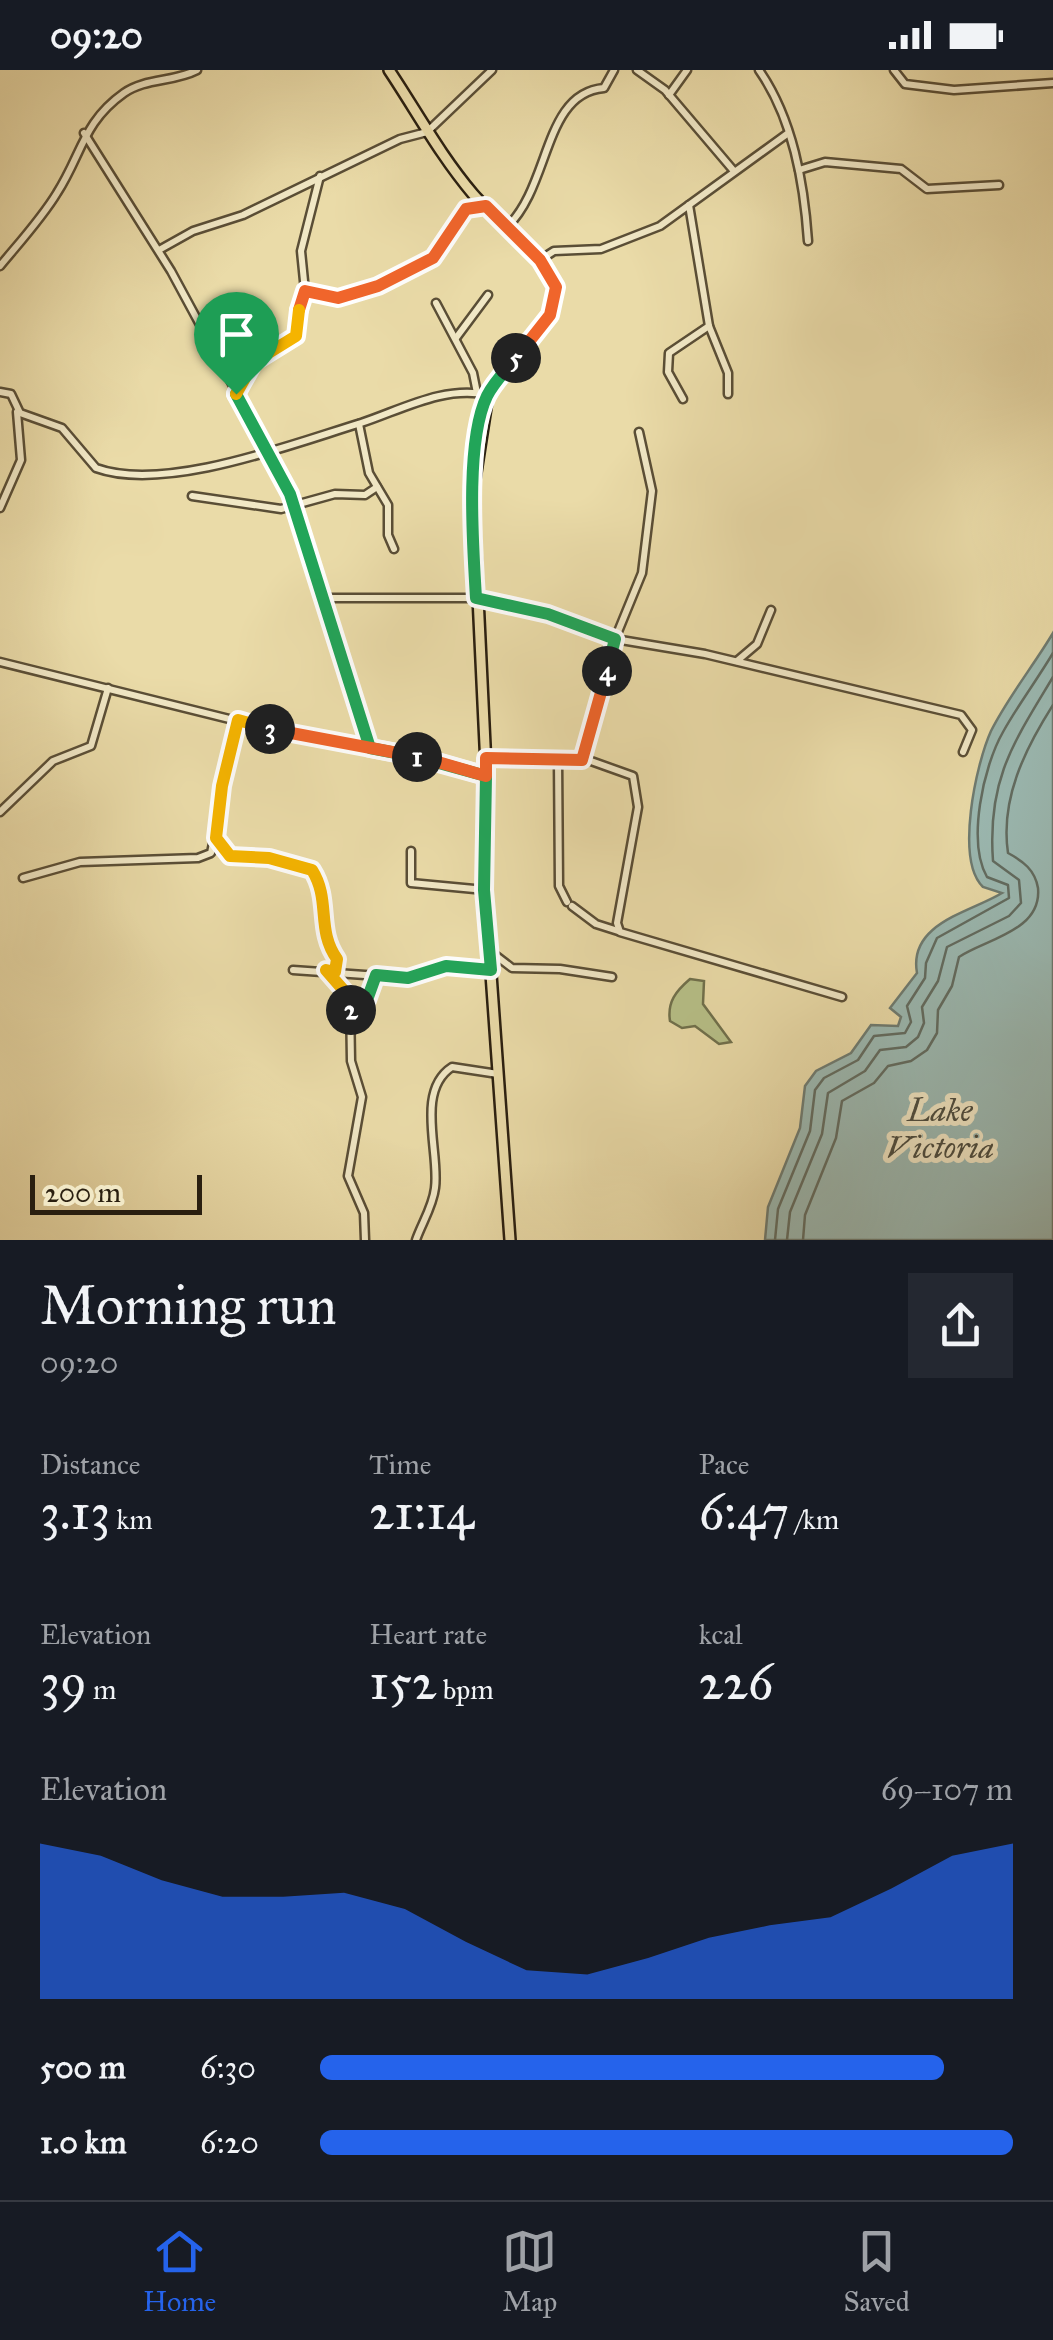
<!DOCTYPE html>
<html lang="en">
<head>
<meta charset="utf-8">
<style>
  :root { --surface:#171b24; --page:#242831; --text:#f1f3f6; --muted:#9ea1a6; --line:#363941; --accent:#2563eb }
  body { margin:0; font-family:"IM FELL Great Primer",serif; background:var(--page); color:var(--text); height:100vh; display:flex; flex-direction:column; font-size:38px; white-space:nowrap }
  * { box-sizing:border-box; margin:0 }
  p { font-size:32px; color:var(--muted) }
  .icon { flex:none; width:55px; height:55px; fill:none; stroke:currentColor; stroke-width:2; stroke-linecap:round; stroke-linejoin:round }
  .map { position:relative; height:1170px; overflow:hidden }
  .details { display:flex; flex-direction:column; background:var(--surface); flex:1 }
  .details>* { flex:none }
  .scale { position:absolute; left:30px; bottom:25px; width:172px; box-sizing:border-box; padding-left:10px; border:5px solid #2a1f10; border-top:0; font-size:28px; line-height:35px; white-space:nowrap; color:#2a1f10; -webkit-text-stroke:8px #f1e8c6; paint-order:stroke }
  .pin { position:absolute; display:grid; place-items:center; width:85px; height:85px; color:#fff; margin:-102px -42px; border-radius:50% 50% 50% 0; rotate:-45deg; box-shadow:0 0 10px #0007 }
  .pin .icon { rotate:45deg }
  .km { position:absolute; width:50px; height:50px; margin:-25px; border-radius:50%; background:#222; color:#fff; font-size:28px; line-height:50px; text-align:center }
  .round { display:grid; place-items:center; flex:none; width:105px; height:105px; border-radius:0px; background:var(--page) }
  .head { display:flex; align-items:center; justify-content:space-between; height:170px; padding:0 40px }
  h1 { font-size:55px; font-weight:600; line-height:75px }
  .stats { display:grid; grid-template-columns:repeat(3,1fr); gap:15px; height:170px; padding:10px 40px }
  .stats div { display:grid; align-content:center }
  .stats b { font-size:50px; font-weight:600 }
  .stats small { font-size:28px; font-weight:400 }
  .stats p { font-size:28px }
  .chart { height:280px; padding:20px 40px }
  .chart p { display:flex; justify-content:space-between }
  .chart svg { width:100%; height:180px; margin-top:10px; fill:var(--accent); opacity:.7 }
  ul { padding:0 40px; list-style:none; font-size:32px }
  li { display:grid; grid-template-columns:160px 120px 1fr; align-items:center; height:75px }
  li i { height:25px; border-radius:12px; background:var(--accent) }
  .status { display:flex; justify-content:space-between; align-items:center; height:70px; padding:0 50px; background:var(--surface); direction:ltr }
  .status svg { height:28px; fill:currentColor }
  .dock { display:flex; justify-content:space-around; align-items:center; height:140px; border-top:2px solid var(--line); background:var(--surface); font-size:28px; color:var(--muted) }
  .dock a { display:grid; justify-items:center; gap:5px }
  .dock .active { color:var(--accent) }
  .map>svg:first-child { display:block }
  .green { fill:#b7c088; stroke:#70704c; stroke-width:2.5 }
  .water { fill:#9bb9b2; stroke:#6e7b71; stroke-width:2.5 }
  .lines { fill:none; stroke-linecap:round; stroke-linejoin:round }
  .shore { stroke:#626c61; stroke-width:2.5 }
  .minor-casing { stroke:#5a4e36; stroke-width:11 }
  .primary-casing { stroke:#2a1f10; stroke-width:14 }
  .minor { stroke:#f1e8c6; stroke-width:6 }
  .primary { stroke:#eadba8; stroke-width:9 }
  .split-1-casing { stroke:#fff; stroke-width:20 }
  .split-2-casing { stroke:#fff; stroke-width:20 }
  .split-3-casing { stroke:#fff; stroke-width:20 }
  .split-4-casing { stroke:#fff; stroke-width:20 }
  .split-5-casing { stroke:#fff; stroke-width:20 }
  .split-6-casing { stroke:#fff; stroke-width:20 }
  .split-7-casing { stroke:#fff; stroke-width:20 }
  .split-1 { stroke:#22a559; stroke-width:12 }
  .split-2 { stroke:#22a559; stroke-width:12 }
  .split-3 { stroke:#f5b400; stroke-width:12 }
  .split-4 { stroke:#f0652b; stroke-width:12 }
  .split-5 { stroke:#22a559; stroke-width:12 }
  .split-6 { stroke:#f0652b; stroke-width:12 }
  .split-7 { stroke:#f5b400; stroke-width:12 }
  .labels { text-anchor:middle; dominant-baseline:central; stroke-width:10; stroke-linejoin:round; paint-order:stroke }
  .water-label { font-size:32px; font-style:italic; fill:#4c4d41; stroke:#f1e8c6 }
</style>
</head>
<body>
<div class="status"><b>09:20</b><svg viewBox="0 0 49 12"><path d="M0 12V9h3v3zM5 12V6h3v6zM10 12V3h3v9zM15 12V0h3v12zM26 1h20v11H26zM47 4h2v5h-2z"/></svg></div>
<div class="map">
<svg width="1053" height="1170" viewBox="0 0 1053 1170">
  <rect width="100%" height="100%" fill="#eadba8"/>
  <filter id="stains"><feTurbulence type="fractalNoise" baseFrequency=".002" numOctaves="4"/><feColorMatrix values="0 0 0 0 .2 0 0 0 0 .09 0 0 0 0 .02 0 0 0 .5 -.17"/></filter>
  <radialGradient id="worn" r=".72"><stop offset=".6" stop-color="#630" stop-opacity="0"/><stop offset="1" stop-color="#630" stop-opacity=".3"/></radialGradient>
  <path class="green" d="M690 909 704 911 703 934 731 972 719 974 695 956 682 958 670 951C667 932 676 921 690 909Z"/>
  <path class="water" d="M1053 563V1170H765L768 1137 800 1058 805 1016 816 1001 851 983 871 955 898 956 901 947 890 938 917 903C908 853 971 842 1002 823L983 817C955 790 976 694 991 661 1008 627 1034 595 1053 563Z"/>
  <g class="lines">
    <g class="shore">
      <path d="M775 1170 778 1139 810 1061 815 1020 824 1008 858 990 874 966 905 963 911 952 907 936 925 908 926 893 937 868 1009 828 1008 815 987 807C967 772 983 697 1003 662 1018 635 1037 610 1053 583"/>
      <path d="M787 1170 790 1142 822 1064 828 1023 865 1001 880 980 906 977 918 967 924 953 922 937 938 911 947 877 1009 846 1021 833 1019 810 993 791C987 709 1014 672 1053 607"/>
      <path d="M803 1170 805 1145 836 1068 842 1031 874 1013 888 996 911 991 927 980 937 963 938 940 952 916 959 887C986 869 1042 861 1038 818 1035 800 1023 791 1008 783 1000 729 1025 679 1053 635"/>
    </g>
    <g class="minor-casing">
      <g id="minor">
        <path d="M637 0 665 20 733 100"/>
        <path d="M759 0C793 49 804 113 808 171"/>
        <path d="M894 0 905 14 954 20 1053 13"/>
        <path d="M669 25 687 0"/>
        <path d="M84 63 171 201 291 423 370 678"/>
        <path d="M799 100 825 92 901 99 927 119 999 115"/>
        <path d="M689 135 709 256 728 303V324"/>
        <path d="M507 157C551 115 543 23 604 18L614 0"/>
        <path d="M159 180 193 161 243 145 400 69 427 62 492 0"/>
        <path d="M540 190 554 181 601 179 660 156 787 64"/>
        <path d="M0 196C19 173 42 148 57 123 82 84 83 52 124 23 145 8 174 12 197 0"/>
        <path d="M305 221 338 228 378 217 433 188 462 142 485 137"/>
        <path d="M436 233 473 303 477 323"/>
        <path d="M456 268 488 225"/>
        <path d="M0 322 11 324 20 343 62 358 96 398C165 423 292 374 361 353 401 340 444 315 488 325"/>
        <path d="M236 324 254 292 296 266 305 221 301 181 320 106"/>
        <path d="M683 329 668 302 669 283 709 256"/>
        <path d="M359 354 369 403 388 435V465L394 479"/>
        <path d="M192 426 281 439 335 424 365 425 377 417"/>
        <path d="M0 438 21 390 17 342"/>
        <path d="M325 528H476L548 544 615 569 705 584 961 645 972 660 963 682"/>
        <path d="M737 591 757 574 771 540"/>
        <path d="M0 592 282 662 424 688 486 707"/>
        <path d="M485 688 591 691 633 706 638 737 617 853 620 862 842 927"/>
        <path d="M558 690 559 816 567 832"/>
        <path d="M582 690 615 569 642 503 652 421 639 362"/>
        <path d="M0 742 53 691 91 676 108 618"/>
        <path d="M217 770 231 786 269 788 312 800C331 830 315 860 337 889L335 902"/>
        <path d="M411 781V813L485 820"/>
        <path d="M23 808 80 792 198 788 211 783 238 650"/>
        <path d="M572 836 596 854 618 861"/>
        <path d="M490 881 512 898 560 899 612 907"/>
        <path d="M293 900 408 908 446 895 491 899"/>
        <path d="M327 900 350 932 351 991 362 1027 348 1106 364 1143 365 1170"/>
        <path d="M351 940 367 930 376 905"/>
        <path d="M416 1170C422 1153 433 1136 435 1118 440 1083 415 1021 452 997L498 1004"/>
      </g>
    </g>
    <g class="primary-casing">
      <path id="primary" d="M389 0C417 42 440 85 473 124 500 155 541 179 557 217L550 245 488 325 473 422 488 738 485 820 510 1170"/>
    </g>
    <use href="#minor" class="minor"/>
    <use href="#primary" class="primary"/>
  </g>
  <g class="lines">
    <g class="split-1-casing">
      <path id="split-1" d="M236 324 290 424 370 678 417 687"/>
    </g>
    <g class="split-2-casing">
      <path id="split-2" d="M351 940 367 930 376 905 408 908 446 896 491 900 484 820 486 706 417 687"/>
    </g>
    <g class="split-3-casing">
      <path id="split-3" d="M270 659 238 650 222 716 216 768 230 786 269 788 312 800C331 830 316 860 337 889L335 902 326 900 346 923 351 940"/>
    </g>
    <g class="split-4-casing">
      <path id="split-4" d="M270 659 424 688 486 706V688L582 690 607 601"/>
    </g>
    <g class="split-5-casing">
      <path id="split-5" d="M516 288C506 300 494 312 487 326 465 372 473 476 476 528L548 544 615 569 607 601"/>
    </g>
    <g class="split-6-casing">
      <path id="split-6" d="M299 240 305 221 338 228 378 216 433 188 466 139 486 136 540 190 556 217 550 245 516 288"/>
    </g>
    <g class="split-7-casing">
      <path id="split-7" d="M236 324 254 292 296 266 299 240"/>
    </g>
    <use href="#split-1" class="split-1"/>
    <use href="#split-2" class="split-2"/>
    <use href="#split-3" class="split-3"/>
    <use href="#split-4" class="split-4"/>
    <use href="#split-5" class="split-5"/>
    <use href="#split-6" class="split-6"/>
    <use href="#split-7" class="split-7"/>
  </g>
  <g class="labels">
    <g class="water-label">
      <text x="940" y="1040">Lake<tspan x="940" dy="37">Victoria</tspan></text>
    </g>
  </g>
  <rect width="100%" height="100%" filter="url(#stains)"/>
  <rect width="100%" height="100%" fill="url(#worn)"/>
</svg>
<div class="scale">200 m</div>
<div class="pin" style="left:236px;top:324px;background:#1e9e55"><svg class="icon" aria-label="arrive" viewBox="0 0 24 24"><path d="M6 21V4h12l-3 4 3 4H6"/></svg></div>
<b class="km" style="left:417px;top:687px">1</b>
<b class="km" style="left:351px;top:940px">2</b>
<b class="km" style="left:270px;top:659px">3</b>
<b class="km" style="left:607px;top:601px">4</b>
<b class="km" style="left:516px;top:288px">5</b>
</div>
<section class="details">
<div class="head"><div><h1>Morning run</h1><p>09:20</p></div><a class="round"><svg class="icon" aria-label="share" viewBox="0 0 24 24"><path d="M12 15V3M7 8l5-5 5 5M5 13v7h14v-7"/></svg></a></div>
<div class="stats">
<div><p>Distance</p><b>3.13<small> km</small></b></div>
<div><p>Time</p><b>21:14</b></div>
<div><p>Pace</p><b>6:47<small> /km</small></b></div>
</div>
<div class="stats">
<div><p>Elevation</p><b>39<small> m</small></b></div>
<div><p>Heart rate</p><b>152<small> bpm</small></b></div>
<div><p>kcal</p><b>226</b></div>
</div>
<div class="chart"><p><span>Elevation</span>69–107 m</p>
<svg viewBox="0 0 160 44" preserveAspectRatio="none"><path d="M0 44V6L10 9L20 15L30 19L40 19L50 18L60 22L70 30L80 37L90 38L100 34L110 29L120 26L130 24L140 17L150 9L160 6V44z"/></svg>
</div>
<ul>
<li><b>500 m</b>6:30<i style="width:90%"></i></li>
<li><b>1.0 km</b>6:20<i style="width:100%"></i></li>
</ul>
</section>
<nav class="dock">
<a class="active"><svg class="icon" aria-label="home" viewBox="0 0 24 24"><path d="M3 11l9-7 9 7M6 9v11h12V9"/></svg>Home</a>
<a><svg class="icon" aria-label="map" viewBox="0 0 24 24"><path d="M3 6l6-2 6 2 6-2v14l-6 2-6-2-6 2zM9 4v14M15 6v14"/></svg>Map</a>
<a><svg class="icon" aria-label="saved" viewBox="0 0 24 24"><path d="M7 4h10v16l-5-4-5 4z"/></svg>Saved</a>
</nav>
</body>
</html>
